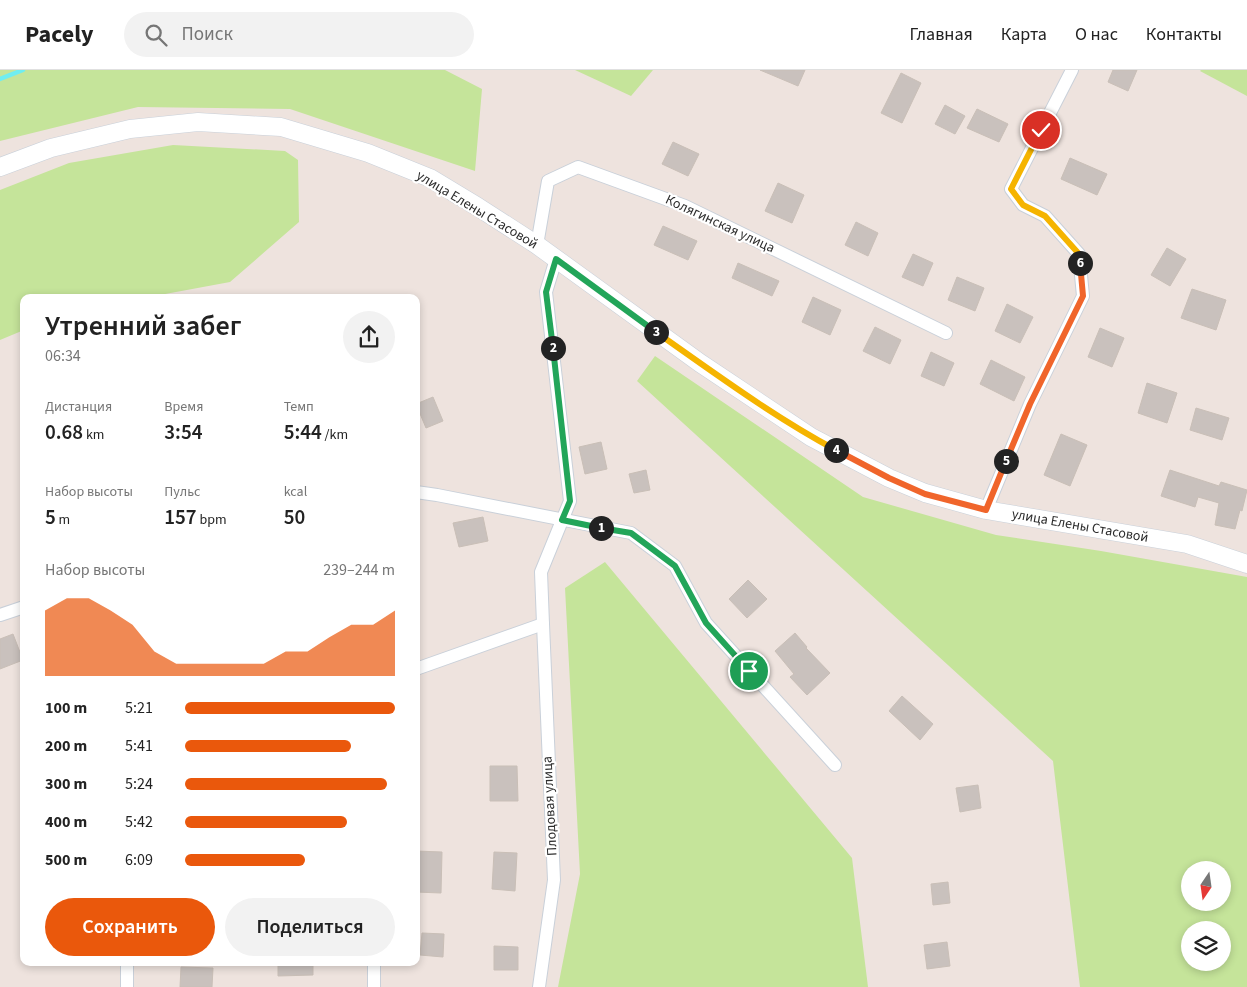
<!DOCTYPE html>
<html lang="ru">
<head>
<meta charset="utf-8">
<style>
  :root { --surface:#fff; --page:#f2f2f2; --text:#222; --muted:#767676; --line:#e0e0e0; --accent:#ea580c }
  body { margin:0; font-family:"Source Sans 3",sans-serif; background:var(--page); color:var(--text); height:100vh; display:flex; flex-direction:column; font-size:19px; white-space:nowrap }
  * { box-sizing:border-box; margin:0 }
  p { font-size:16px; color:var(--muted) }
  .icon { flex:none; width:28px; height:28px; fill:none; stroke:currentColor; stroke-width:2; stroke-linecap:round; stroke-linejoin:round }
  .map { position:relative; flex:1; overflow:hidden }
  .sheet { position:absolute; left:20px; top:224px; width:400px; height:672px; display:flex; flex-direction:column; background:var(--surface); border-radius:10px; box-shadow:0 2px 8px #0003 }
  .sheet>* { flex:none }
  .needle { width:32px; rotate:193deg }
  .tools { position:absolute; left:1181px; top:791px; display:grid; gap:10px }
  .tools a { display:grid; place-items:center; width:50px; height:50px; border-radius:50%; background:var(--surface); box-shadow:0 2px 8px #0003; font-size:25px }
  .pin { position:absolute; display:grid; place-items:center; width:42px; height:42px; color:#fff; margin:-21px; border:2px solid #fff; border-radius:50%; box-shadow:0 1px 5px #0007 }
  .km { position:absolute; width:25px; height:25px; margin:-12px; border-radius:50%; background:#222; color:#fff; font-size:14px; line-height:25px; text-align:center }
  .round { display:grid; place-items:center; flex:none; width:52px; height:52px; border-radius:26px; background:var(--page) }
  .headline { display:flex; align-items:center; justify-content:space-between; height:85px; padding:0 25px }
  h1 { font-size:28px; font-weight:600; line-height:38px }
  .stats { display:grid; grid-template-columns:repeat(3,1fr); gap:8px; height:85px; padding:5px 25px }
  .stats div { display:grid; align-content:center }
  .stats b { font-size:21px; font-weight:600 }
  .stats small { font-size:14px; font-weight:400 }
  .stats p { font-size:14px }
  .chart { height:140px; padding:10px 25px }
  .chart p { display:flex; justify-content:space-between }
  .chart svg { width:100%; height:90px; margin-top:5px; fill:var(--accent); opacity:.7 }
  .button { display:flex; gap:10px; margin-top:auto; padding:10px 25px }
  .button a { flex:1; height:58px; border-radius:30px; background:var(--accent); color:#fff; font-size:20px; font-weight:600; line-height:58px; text-align:center }
  .button a+a { background:var(--page); color:var(--text) }
  ul { padding:0 25px; list-style:none; font-size:16px }
  li { display:grid; grid-template-columns:80px 60px 1fr; align-items:center; height:38px }
  li i { height:12px; border-radius:6px; background:var(--accent) }
  header { display:flex; align-items:center; gap:30px; box-sizing:border-box; height:70px; padding:0 25px; background:var(--surface); border-bottom:1px solid var(--line) }
  header strong { font-size:24px }
  nav { display:flex; gap:28px; margin-inline-start:auto; font-size:18px }
  .search { width:350px; height:45px; background:var(--page); display:flex; align-items:center; gap:12px; box-sizing:border-box; padding:0 18px; border-radius:28px; color:var(--muted); font-size:19px }
  .map>svg:first-child { display:block }
  .green { fill:#c5e49a; fill-rule:evenodd }
  .lines { fill:none; stroke-linecap:round; stroke-linejoin:round }
  .stream { stroke:#70edf0; stroke-width:4.5 }
  .building { fill:#c9c1bd; stroke:#c9bfb7 }
  .minor-casing { stroke:#c9d0d9; stroke-width:14 }
  .secondary-casing { stroke:#c9d0d9; stroke-width:19 }
  .minor { stroke:#fff; stroke-width:12 }
  .secondary { stroke:#fff; stroke-width:18 }
  .split-1-casing { stroke:#fff; stroke-width:10 }
  .split-2-casing { stroke:#fff; stroke-width:10 }
  .split-3-casing { stroke:#fff; stroke-width:10 }
  .split-4-casing { stroke:#fff; stroke-width:10 }
  .split-5-casing { stroke:#fff; stroke-width:10 }
  .split-6-casing { stroke:#fff; stroke-width:10 }
  .split-7-casing { stroke:#fff; stroke-width:10 }
  .split-1 { stroke:#22a559; stroke-width:6 }
  .split-2 { stroke:#22a559; stroke-width:6 }
  .split-3 { stroke:#22a559; stroke-width:6 }
  .split-4 { stroke:#f5b400; stroke-width:6 }
  .split-5 { stroke:#f0652b; stroke-width:6 }
  .split-6 { stroke:#f0652b; stroke-width:6 }
  .split-7 { stroke:#f5b400; stroke-width:6 }
  .labels { text-anchor:middle; dominant-baseline:central; stroke-width:4.5; stroke-linejoin:round; paint-order:stroke }
  .street-label { font-size:14px; fill:#2c2c2c; stroke:#fff }
</style>
</head>
<body>
<header>
<strong>Pacely</strong>
<div class="search"><svg class="icon" aria-label="search" viewBox="0 0 24 24"><circle cx="10" cy="10" r="6"/><path d="M15 15l6 6"/></svg>Поиск</div>
<nav><a>Главная</a><a>Карта</a><a>О нас</a><a>Контакты</a></nav>
</header>
<div class="map">
<svg width="1247" height="917" viewBox="0 0 1247 917">
  <rect width="100%" height="100%" fill="#eee3de"/>
  <g class="green">
    <path d="M0 0H445L482 19 475 101 290 39 138 37 0 71Z"/>
    <path d="M575 0H653L631 26Z"/>
    <path d="M1201 0H1247V26L1200 1Z"/>
    <path d="M173 75 285 81 298 90 299 152 230 212 149 227 24 228V260L0 270V120L69 93Z"/>
    <path d="M655 286 863 427 996 465 1101 481 1247 507V917H1080L1053 691 637 311ZM1190 800H1222V832H1190ZM1190 860H1222V892H1190Z"/>
    <path d="M605 492 852 788 868 917H558L580 804 565 518Z"/>
  </g>
  <g class="lines">
    <path class="stream" d="M0 9 23 0"/>
  </g>
  <g class="building">
    <path d="M760 0H805L798 16Z"/>
    <path d="M1113 0H1137L1128 21 1108 12Z"/>
    <path d="M901 3 921 13 902 53 881 43Z"/>
    <path d="M945 35 965 46 955 64 935 54Z"/>
    <path d="M977 39 1008 54 999 72 967 58Z"/>
    <path d="M673 72 699 84 688 106 662 94Z"/>
    <path d="M1070 88 1107 104 1097 125 1061 109Z"/>
    <path d="M778 113 804 125 792 153 765 141Z"/>
    <path d="M856 152 878 163 868 186 845 175Z"/>
    <path d="M663 156 697 171 688 190 654 175Z"/>
    <path d="M1167 178 1186 189 1170 216 1151 205Z"/>
    <path d="M913 184 933 193 923 216 902 207Z"/>
    <path d="M738 193 779 211 772 226 732 208Z"/>
    <path d="M957 207 984 218 975 241 948 230Z"/>
    <path d="M1192 219 1226 230 1216 260 1181 248Z"/>
    <path d="M813 227 841 240 830 265 802 252Z"/>
    <path d="M1007 234 1033 247 1020 273 995 261Z"/>
    <path d="M875 257 901 270 890 294 863 281Z"/>
    <path d="M1100 258 1124 268 1112 297 1088 287Z"/>
    <path d="M931 282 954 293 944 316 921 306Z"/>
    <path d="M991 290 1025 307 1014 331 980 314Z"/>
    <path d="M1147 313 1177 323 1167 353 1138 343Z"/>
    <path d="M433 327 443 351 426 358 416 334Z"/>
    <path d="M1196 338 1229 348 1222 370 1190 360Z"/>
    <path d="M1061 364 1087 375 1070 416 1044 405Z"/>
    <path d="M601 372 607 399 585 404 579 377Z"/>
    <path d="M646 400 650 420 634 423 629 404Z"/>
    <path d="M1170 400 1219 416 1221 412 1247 420 1242 441 1240 440 1235 459 1215 455 1219 433 1198 427 1195 437 1161 426Z"/>
    <path d="M483 447 488 471 459 477 453 453Z"/>
    <path d="M748 510 767 529 747 548 729 529Z"/>
    <path d="M795 563 807 577 806 578 830 603 807 625 790 607 794 604 775 581Z"/>
    <path d="M13 564 23 590 0 599V569Z"/>
    <path d="M902 626 933 654 920 670 889 641Z"/>
    <path d="M490 696H517L518 731H490Z"/>
    <path d="M978 715 981 738 960 742 956 718Z"/>
    <path d="M416 781 442 782 441 823 416 822Z"/>
    <path d="M494 782 517 783 515 821 492 819Z"/>
    <path d="M948 812 950 833 933 835 931 814Z"/>
    <path d="M422 863 444 864 443 887 420 885Z"/>
    <path d="M947 872 950 896 927 899 924 875Z"/>
    <path d="M494 876 518 877V900H494Z"/>
    <path d="M278 892H313V905L278 906Z"/>
    <path d="M181 897 213 898 212 917H180Z"/>
  </g>
  <g class="lines">
    <g class="minor-casing">
      <g id="minor">
        <path d="M537 175 548 111 578 97 685 136 946 263"/>
        <path d="M416 422 437 425 631 463 675 496 706 553 835 695"/>
        <path d="M986 440 1030 334 1083 226 1079 184 1045 146 1023 135 1011 119 1072 0"/>
        <path d="M0 545 24 537"/>
        <path d="M416 599 543 554 541 502 570 431 546 222 556 189"/>
        <path d="M127 892V917"/>
        <path d="M374 917V892"/>
        <path d="M539 917 554 810 543 554"/>
      </g>
    </g>
    <g class="secondary-casing">
      <path id="secondary" d="M0 97 51 78 130 59 198 52 281 57 368 83 430 108 478 137 537 175 700 293 811 367 889 408 925 423 986 440 1187 474 1247 494"/>
    </g>
    <use href="#minor" class="minor"/>
    <use href="#secondary" class="secondary"/>
  </g>
  <g class="lines">
    <g class="split-1-casing">
      <path id="split-1" d="M601 458 631 463 675 496 706 553 749 601"/>
    </g>
    <g class="split-2-casing">
      <path id="split-2" d="M553 278 570 431 562 450 601 458"/>
    </g>
    <g class="split-3-casing">
      <path id="split-3" d="M553 278 546 222 556 189 656 262"/>
    </g>
    <g class="split-4-casing">
      <path id="split-4" d="M656 262C713 302 774 347 836 380"/>
    </g>
    <g class="split-5-casing">
      <path id="split-5" d="M836 380 889 408 925 424 986 440 1006 391"/>
    </g>
    <g class="split-6-casing">
      <path id="split-6" d="M1006 391 1030 334 1083 226 1080 193"/>
    </g>
    <g class="split-7-casing">
      <path id="split-7" d="M1041 60 1011 119 1023 135 1045 146 1079 184 1080 193"/>
    </g>
    <use href="#split-1" class="split-1"/>
    <use href="#split-2" class="split-2"/>
    <use href="#split-3" class="split-3"/>
    <use href="#split-4" class="split-4"/>
    <use href="#split-5" class="split-5"/>
    <use href="#split-6" class="split-6"/>
    <use href="#split-7" class="split-7"/>
  </g>
  <g class="labels">
    <g class="street-label">
      <text transform="translate(477 140) rotate(31)">улица Елены Стасовой</text>
      <text transform="translate(720 154) rotate(25)">Колягинская улица</text>
      <text transform="translate(1080 456) rotate(10)">улица Елены Стасовой</text>
      <text transform="translate(550 736) rotate(-93)">Плодовая улица</text>
    </g>
  </g>
</svg>
<div class="tools">
<a><svg class="needle" viewBox="-14 -14 28 28"><path d="M0-13l5 13h-10z" fill="#e53935"/><path d="M0 13l5-13h-10z" fill="#767676"/></svg></a>
<a><svg class="icon" aria-label="layers" viewBox="0 0 24 24"><path d="M12 4l9 5-9 5-9-5zM3 14l9 5 9-5"/></svg></a>
</div>
<div class="pin" style="left:749px;top:601px;background:#1e9e55"><svg class="icon" aria-label="arrive" viewBox="0 0 24 24"><path d="M6 21V4h12l-3 4 3 4H6"/></svg></div>
<div class="pin" style="left:1041px;top:60px;background:#d93025"><svg class="icon" aria-label="check" viewBox="0 0 24 24"><path d="M5 12l5 5 9-10"/></svg></div>
<b class="km" style="left:601px;top:458px">1</b>
<b class="km" style="left:553px;top:278px">2</b>
<b class="km" style="left:656px;top:262px">3</b>
<b class="km" style="left:836px;top:380px">4</b>
<b class="km" style="left:1006px;top:391px">5</b>
<b class="km" style="left:1080px;top:193px">6</b>
<section class="sheet">
<div class="headline"><div><h1>Утренний забег</h1><p>06:34</p></div><a class="round"><svg class="icon" aria-label="share" viewBox="0 0 24 24"><path d="M12 15V3M7 8l5-5 5 5M5 13v7h14v-7"/></svg></a></div>
<div class="stats">
<div><p>Дистанция</p><b>0.68<small> km</small></b></div>
<div><p>Время</p><b>3:54</b></div>
<div><p>Темп</p><b>5:44<small> /km</small></b></div>
</div>
<div class="stats">
<div><p>Набор высоты</p><b>5<small> m</small></b></div>
<div><p>Пульс</p><b>157<small> bpm</small></b></div>
<div><p>kcal</p><b>50</b></div>
</div>
<div class="chart"><p><span>Набор высоты</span>239–244 m</p>
<svg viewBox="0 0 160 44" preserveAspectRatio="none"><path d="M0 44V12L10 6L20 6L30 12L40 19L50 32L60 38L70 38L80 38L90 38L100 38L110 32L120 32L130 25L140 19L150 19L160 12V44z"/></svg>
</div>
<ul>
<li><b>100 m</b>5:21<i style="width:100%"></i></li>
<li><b>200 m</b>5:41<i style="width:79%"></i></li>
<li><b>300 m</b>5:24<i style="width:96%"></i></li>
<li><b>400 m</b>5:42<i style="width:77%"></i></li>
<li><b>500 m</b>6:09<i style="width:57%"></i></li>
</ul>
<div class="button"><a>Сохранить</a><a>Поделиться</a></div>
</section>
</div>
</body>
</html>
